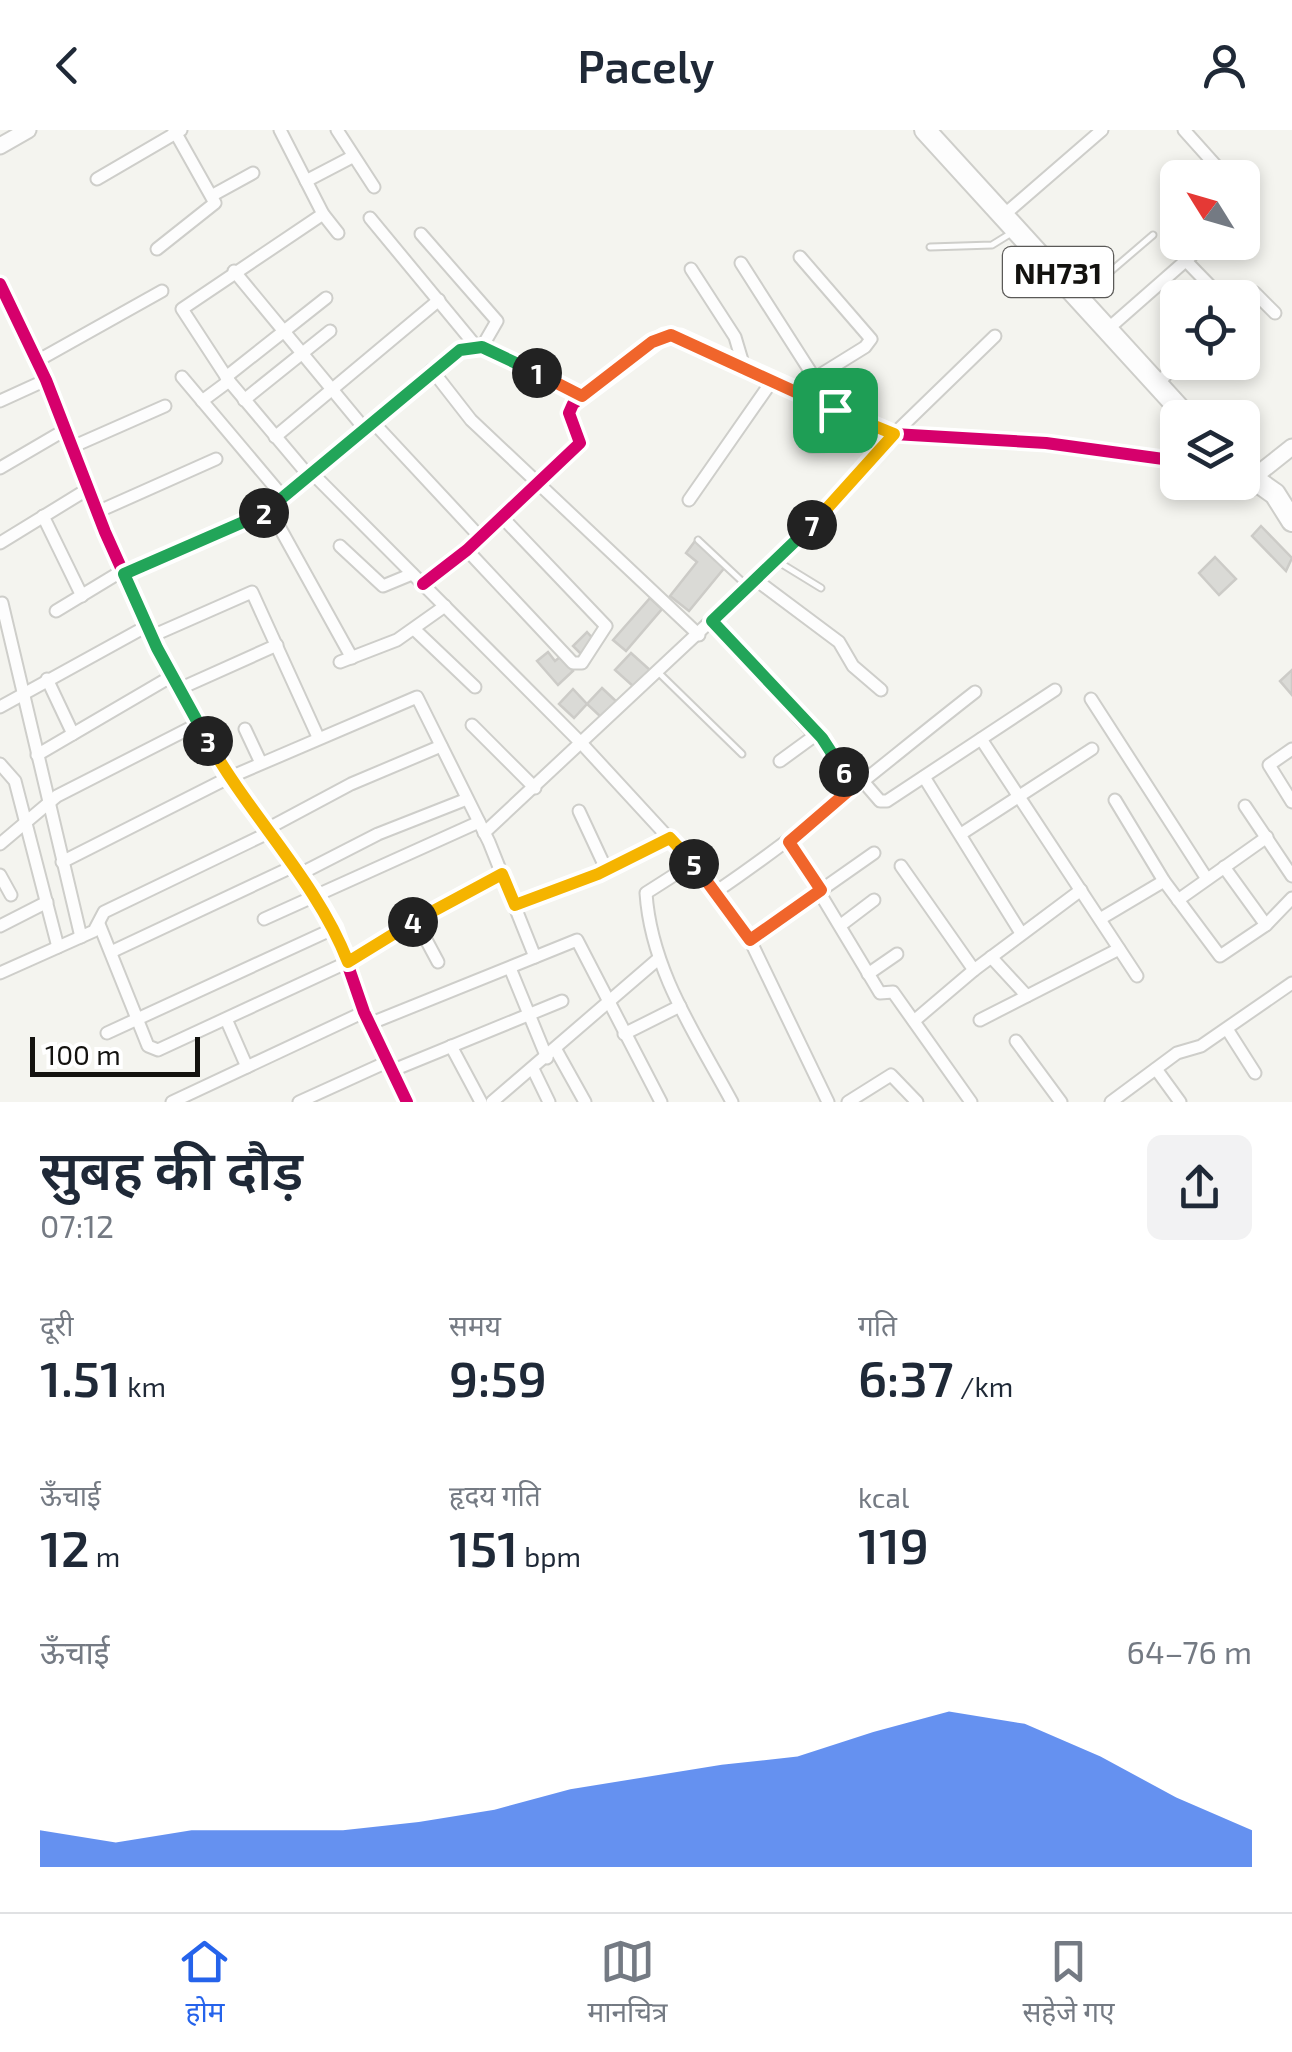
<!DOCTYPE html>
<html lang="hi">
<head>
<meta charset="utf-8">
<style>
  :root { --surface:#fff; --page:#f2f2f3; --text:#1f2937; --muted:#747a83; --line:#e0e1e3; --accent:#2563eb }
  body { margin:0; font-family:"Exo 2","Noto Sans Devanagari",sans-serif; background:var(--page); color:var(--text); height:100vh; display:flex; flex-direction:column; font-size:38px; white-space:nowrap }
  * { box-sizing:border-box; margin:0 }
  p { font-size:32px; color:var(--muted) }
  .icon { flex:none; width:55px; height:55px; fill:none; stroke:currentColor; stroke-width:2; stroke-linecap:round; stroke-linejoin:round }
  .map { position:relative; height:972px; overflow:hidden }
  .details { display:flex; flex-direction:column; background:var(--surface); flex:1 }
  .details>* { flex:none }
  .needle { width:65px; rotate:307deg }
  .fabs { position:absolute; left:1160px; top:30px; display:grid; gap:20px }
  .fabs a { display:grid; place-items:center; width:100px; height:100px; border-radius:15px; background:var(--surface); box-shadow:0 5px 15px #0003; font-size:50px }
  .scale { position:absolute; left:30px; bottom:25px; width:170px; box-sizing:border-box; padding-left:10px; border:5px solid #13120f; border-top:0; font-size:28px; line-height:35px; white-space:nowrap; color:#13120f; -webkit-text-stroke:8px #fff; paint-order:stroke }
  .pin { position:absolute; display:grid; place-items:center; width:85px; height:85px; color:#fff; margin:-42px; border-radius:20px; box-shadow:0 5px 15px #0006 }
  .km { position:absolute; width:50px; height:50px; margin:-25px; border-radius:50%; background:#222; color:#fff; font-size:28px; line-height:50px; text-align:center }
  .round { display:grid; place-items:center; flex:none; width:105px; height:105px; border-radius:15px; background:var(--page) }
  .head { display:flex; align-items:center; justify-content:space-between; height:170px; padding:0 40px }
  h1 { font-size:55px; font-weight:600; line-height:75px }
  .figures { display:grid; grid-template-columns:repeat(3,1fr); gap:15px; height:170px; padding:10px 40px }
  .figures div { display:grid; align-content:center }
  .figures b { font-size:50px; font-weight:600 }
  .figures small { font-size:28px; font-weight:400 }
  .figures p { font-size:28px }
  .chart { height:280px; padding:20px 40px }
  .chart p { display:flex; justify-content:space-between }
  .chart svg { width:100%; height:180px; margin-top:10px; fill:var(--accent); opacity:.7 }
  header { display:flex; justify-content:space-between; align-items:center; height:130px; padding:0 40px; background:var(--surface); font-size:45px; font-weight:600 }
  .tab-bar { display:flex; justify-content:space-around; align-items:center; height:140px; border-top:2px solid var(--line); background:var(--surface); font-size:28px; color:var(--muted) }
  .tab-bar a { display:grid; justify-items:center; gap:5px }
  .tab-bar .current { color:var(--accent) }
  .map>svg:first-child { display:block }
  .building { fill:#dadad6; stroke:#cccbc7; stroke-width:2.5 }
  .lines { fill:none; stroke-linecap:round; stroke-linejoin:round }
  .lane-casing { stroke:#cececa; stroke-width:9 }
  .street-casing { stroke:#cececa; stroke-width:15 }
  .secondary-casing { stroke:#cececa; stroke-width:19 }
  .highway-casing { stroke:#cececa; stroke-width:24 }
  .lane { stroke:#fdfdfd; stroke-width:5 }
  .street { stroke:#fdfdfd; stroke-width:11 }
  .secondary { stroke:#fdfdfd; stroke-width:15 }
  .highway { stroke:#fdfdfd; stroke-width:20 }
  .cycleway-casing { stroke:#fff; stroke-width:19 }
  .cycleway { stroke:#d6006c; stroke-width:12 }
  .split-1-casing { stroke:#fff; stroke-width:20 }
  .split-2-casing { stroke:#fff; stroke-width:20 }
  .split-3-casing { stroke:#fff; stroke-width:20 }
  .split-4-casing { stroke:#fff; stroke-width:20 }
  .split-5-casing { stroke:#fff; stroke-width:20 }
  .split-6-casing { stroke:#fff; stroke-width:20 }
  .split-7-casing { stroke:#fff; stroke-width:20 }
  .split-8-casing { stroke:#fff; stroke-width:20 }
  .split-1 { stroke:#f0652b; stroke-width:12 }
  .split-2 { stroke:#22a559; stroke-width:12 }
  .split-3 { stroke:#22a559; stroke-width:12 }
  .split-4 { stroke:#f5b400; stroke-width:12 }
  .split-5 { stroke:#f5b400; stroke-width:12 }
  .split-6 { stroke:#f0652b; stroke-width:12 }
  .split-7 { stroke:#22a559; stroke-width:12 }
  .split-8 { stroke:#f5b400; stroke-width:12 }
  .labels { text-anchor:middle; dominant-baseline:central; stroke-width:8; stroke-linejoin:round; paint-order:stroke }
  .shield { fill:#fff; stroke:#5a5957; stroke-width:2.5 }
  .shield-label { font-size:30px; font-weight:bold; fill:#13120f }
</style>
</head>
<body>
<header><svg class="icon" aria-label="back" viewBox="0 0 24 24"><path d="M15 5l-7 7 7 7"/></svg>Pacely<svg class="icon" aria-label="person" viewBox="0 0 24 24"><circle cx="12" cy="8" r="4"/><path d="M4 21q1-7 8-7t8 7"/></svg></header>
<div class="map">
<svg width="1292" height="972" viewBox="0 0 1292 972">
  <rect width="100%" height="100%" fill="#f4f4ef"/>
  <g class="building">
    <path d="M1261 396 1292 428 1286 441 1252 406Z"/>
    <path d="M695 411 726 436 689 481 670 466 697 432 686 423Z"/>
    <path d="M1215 427 1236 449 1219 465 1199 443Z"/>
    <path d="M650 468 662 479 626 521 613 510Z"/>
    <path d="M587 502 597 513 583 526 573 516Z"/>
    <path d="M548 522 555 531 560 527 573 541 558 555 537 531Z"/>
    <path d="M631 523 650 540 634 557 615 540Z"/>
    <path d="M1292 540V565L1280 551Z"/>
    <path d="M602 558 617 572 602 588 587 574Z"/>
    <path d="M573 559 587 574 574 588 559 574Z"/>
  </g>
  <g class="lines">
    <g class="lane-casing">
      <g id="lane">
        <path d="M930 117 992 115 1013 102"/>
        <path d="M1083 165 1153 105"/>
        <path d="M698 410 746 455"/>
        <path d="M777 431 821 458"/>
        <path d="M659 543 742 624"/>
      </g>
    </g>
    <g class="street-casing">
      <g id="street">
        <path d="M280 0 323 84 338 103"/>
        <path d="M337 0 374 57"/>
        <path d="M1184 0 1227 48"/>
        <path d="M97 49 181 0"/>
        <path d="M306 51 352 27"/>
        <path d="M213 65 253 43"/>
        <path d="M1242 65 1248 74 1242 82"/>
        <path d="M1005 84 1102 0"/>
        <path d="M370 88 475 215"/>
        <path d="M421 104 497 191 482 217"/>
        <path d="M157 119 215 73 174 0"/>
        <path d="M800 127 871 209 865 217 815 248"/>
        <path d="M1186 131 1222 168"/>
        <path d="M741 133 835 280"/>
        <path d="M691 139 735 207 744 237"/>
        <path d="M234 141 364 298"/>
        <path d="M0 154 46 250 105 402 157 518 228 648 316 765 335 798 364 882 407 972"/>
        <path d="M1242 170 1255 163 1275 183"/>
        <path d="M1109 198 1207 112"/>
        <path d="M37 231 162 161"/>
        <path d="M432 240 471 290 699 505"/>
        <path d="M182 247 284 368"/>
        <path d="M226 247 326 168"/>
        <path d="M1158 253 1179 232"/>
        <path d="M244 270 330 201"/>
        <path d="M0 271 46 250"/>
        <path d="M202 271 229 251"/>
        <path d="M372 291 480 407"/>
        <path d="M275 307 439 170"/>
        <path d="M810 316 847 315 860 291"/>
        <path d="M72 317 165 276"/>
        <path d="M0 338 65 300"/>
        <path d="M312 343 583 615 712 755 750 810 828 972"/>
        <path d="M309 346 229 251 182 179 323 84"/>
        <path d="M689 370 772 251"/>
        <path d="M270 380 352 528"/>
        <path d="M97 382 216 329"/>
        <path d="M43 386 82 466"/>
        <path d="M0 413 88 359"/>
        <path d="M340 416 383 456 412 444"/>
        <path d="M467 420 573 533H582L606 496 501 386"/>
        <path d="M124 444 270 380 432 240 468 216 495 222 582 267"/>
        <path d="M756 450 839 512 853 536 881 560"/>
        <path d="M423 454 467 420 580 313 569 283 573 274 664 206 680 207 894 304 1046 313 1178 331"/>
        <path d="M2 473 81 807"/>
        <path d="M56 481 122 441"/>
        <path d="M712 491 814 604"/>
        <path d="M414 499 475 557"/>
        <path d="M152 506 252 462 318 607"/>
        <path d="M340 532 397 510 445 476"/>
        <path d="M47 549 73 604"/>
        <path d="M179 559 277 515"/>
        <path d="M1091 569 1207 749"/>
        <path d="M0 577 147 496"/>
        <path d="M472 595 535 658"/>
        <path d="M245 599 261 633"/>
        <path d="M981 609 1137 846"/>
        <path d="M1292 619 1269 635 1292 672"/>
        <path d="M37 625 172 546"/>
        <path d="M780 631 817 604 853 656"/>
        <path d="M0 634 15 651 58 817"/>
        <path d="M924 647 1021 803"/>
        <path d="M861 649 880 671H887L1055 560"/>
        <path d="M1115 670 1164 751 1220 826 1266 795 1292 768"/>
        <path d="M1245 676 1292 746"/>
        <path d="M579 681 607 741"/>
        <path d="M265 700 351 654 441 616"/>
        <path d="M484 703 776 430 844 363 894 304 995 206"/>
        <path d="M961 704 1092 619"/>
        <path d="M789 712 880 863 893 862 971 972"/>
        <path d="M0 714 57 666 198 594"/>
        <path d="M62 732 228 648 417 567 489 712 535 827"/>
        <path d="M693 733 646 763C651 840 696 905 732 972"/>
        <path d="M901 736 974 840"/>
        <path d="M1224 737 1266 795"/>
        <path d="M300 744 378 704 467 669"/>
        <path d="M0 745 11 765"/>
        <path d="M717 761C807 700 889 629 975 562"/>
        <path d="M1178 770 1267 707"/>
        <path d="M515 775 607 741 670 708"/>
        <path d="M264 789 479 692"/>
        <path d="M1100 789 1164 751"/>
        <path d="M416 791 438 832"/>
        <path d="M99 794 148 916 158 920 348 832 502 744"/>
        <path d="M841 795 874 770"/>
        <path d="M0 796 47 772"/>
        <path d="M750 810 874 723"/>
        <path d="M111 822 294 736"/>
        <path d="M991 827 1027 866"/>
        <path d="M510 838 547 928"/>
        <path d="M0 843 94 801 104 782 268 703"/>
        <path d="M868 844 897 824"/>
        <path d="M226 889 247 937"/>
        <path d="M980 890 1119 819"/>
        <path d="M914 891 974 840 1081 760"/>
        <path d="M369 894 577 810 661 972"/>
        <path d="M1227 899 1255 943"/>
        <path d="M107 903 335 798"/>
        <path d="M624 904 680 876"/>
        <path d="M1016 911 1061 972"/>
        <path d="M451 916 481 972"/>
        <path d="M556 920 585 972"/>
        <path d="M533 939 549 972"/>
        <path d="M1156 939 1180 972"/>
        <path d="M391 941 562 871"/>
        <path d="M172 972 364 882"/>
        <path d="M299 972 387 932"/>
        <path d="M492 972 657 830"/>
        <path d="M848 972 891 945 917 972"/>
        <path d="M1111 972 1177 923 1201 916 1292 853"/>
      </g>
    </g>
    <g class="secondary-casing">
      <g id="secondary">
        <path d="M0 16 28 0"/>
        <path d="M1254 347 1292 317"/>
      </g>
    </g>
    <g class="highway-casing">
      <g id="highway">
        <path d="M925 0 1188 288"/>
        <path d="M1254 349 1275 364 1292 391"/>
        <path d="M1236 352 1249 356 1254 349 1250 338 1242 337"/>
      </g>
    </g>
    <use href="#lane" class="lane"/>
    <use href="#street" class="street"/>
    <use href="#secondary" class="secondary"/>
    <use href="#highway" class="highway"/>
    <g class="cycleway-casing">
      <g id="cycleway">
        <path d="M0 154 46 250 105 402 157 518 228 648 316 765 335 798 364 882 407 972"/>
        <path d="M423 454 467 420 580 313 569 283 573 274 664 206 680 207 894 304 1046 313 1178 331"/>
      </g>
    </g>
    <use href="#cycleway" class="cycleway"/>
  </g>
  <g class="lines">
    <g class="split-1-casing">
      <path id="split-1" d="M537 243 582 266 652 212 671 205 835 280"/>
    </g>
    <g class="split-2-casing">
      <path id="split-2" d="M264 383 460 220 482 217 537 243"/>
    </g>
    <g class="split-3-casing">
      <path id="split-3" d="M208 611 157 518 124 444 264 383"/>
    </g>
    <g class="split-4-casing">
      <path id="split-4" d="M208 611C251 688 316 750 348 832L413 792"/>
    </g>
    <g class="split-5-casing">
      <path id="split-5" d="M413 792 502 744 515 775 598 744 670 708 694 734"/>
    </g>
    <g class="split-6-casing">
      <path id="split-6" d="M694 734 750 810 821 760 789 712 854 656 844 642"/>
    </g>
    <g class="split-7-casing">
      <path id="split-7" d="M812 395 712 491 822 608 844 642"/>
    </g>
    <g class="split-8-casing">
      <path id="split-8" d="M812 395 894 304 835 280"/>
    </g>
    <use href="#split-1" class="split-1"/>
    <use href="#split-2" class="split-2"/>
    <use href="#split-3" class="split-3"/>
    <use href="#split-4" class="split-4"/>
    <use href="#split-5" class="split-5"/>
    <use href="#split-6" class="split-6"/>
    <use href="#split-7" class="split-7"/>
    <use href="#split-8" class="split-8"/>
  </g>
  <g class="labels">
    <rect class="shield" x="1003" y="117" width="110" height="50" rx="8"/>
    <g class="shield-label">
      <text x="1058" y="142">NH731</text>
    </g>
  </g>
</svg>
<div class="fabs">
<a><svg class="needle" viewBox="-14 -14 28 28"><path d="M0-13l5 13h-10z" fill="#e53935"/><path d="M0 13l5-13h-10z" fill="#747a83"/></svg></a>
<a><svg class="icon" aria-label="locate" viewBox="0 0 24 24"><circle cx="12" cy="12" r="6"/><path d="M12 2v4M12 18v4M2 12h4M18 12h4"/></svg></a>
<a><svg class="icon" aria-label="layers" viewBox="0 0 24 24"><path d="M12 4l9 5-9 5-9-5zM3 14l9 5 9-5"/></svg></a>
</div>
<div class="scale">100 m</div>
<div class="pin" style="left:835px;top:280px;background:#1e9e55"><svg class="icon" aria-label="arrive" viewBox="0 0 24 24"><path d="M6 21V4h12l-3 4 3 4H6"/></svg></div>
<b class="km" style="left:537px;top:243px">1</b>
<b class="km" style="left:264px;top:383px">2</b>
<b class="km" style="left:208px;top:611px">3</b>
<b class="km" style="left:413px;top:792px">4</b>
<b class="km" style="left:694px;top:734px">5</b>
<b class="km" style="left:844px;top:642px">6</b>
<b class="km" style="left:812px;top:395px">7</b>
</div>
<section class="details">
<div class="head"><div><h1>सुबह की दौड़</h1><p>07:12</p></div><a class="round"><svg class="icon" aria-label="share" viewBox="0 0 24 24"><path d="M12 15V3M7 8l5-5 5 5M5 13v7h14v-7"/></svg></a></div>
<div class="figures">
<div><p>दूरी</p><b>1.51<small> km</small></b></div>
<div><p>समय</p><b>9:59</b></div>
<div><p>गति</p><b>6:37<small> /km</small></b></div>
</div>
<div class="figures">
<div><p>ऊँचाई</p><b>12<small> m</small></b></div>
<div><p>हृदय गति</p><b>151<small> bpm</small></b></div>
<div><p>kcal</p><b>119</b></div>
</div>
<div class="chart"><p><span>ऊँचाई</span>64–76 m</p>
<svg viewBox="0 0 160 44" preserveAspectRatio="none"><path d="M0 44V35L10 38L20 35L30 35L40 35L50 33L60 30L70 25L80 22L90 19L100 17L110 11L120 6L130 9L140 17L150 27L160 35V44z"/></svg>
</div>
</section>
<nav class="tab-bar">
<a class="current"><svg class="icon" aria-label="home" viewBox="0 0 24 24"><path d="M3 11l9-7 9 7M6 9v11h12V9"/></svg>होम</a>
<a><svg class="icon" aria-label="map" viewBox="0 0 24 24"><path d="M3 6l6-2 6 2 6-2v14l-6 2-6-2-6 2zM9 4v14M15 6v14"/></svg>मानचित्र</a>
<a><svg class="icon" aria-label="saved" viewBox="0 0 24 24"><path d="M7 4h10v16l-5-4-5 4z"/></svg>सहेजे गए</a>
</nav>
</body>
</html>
